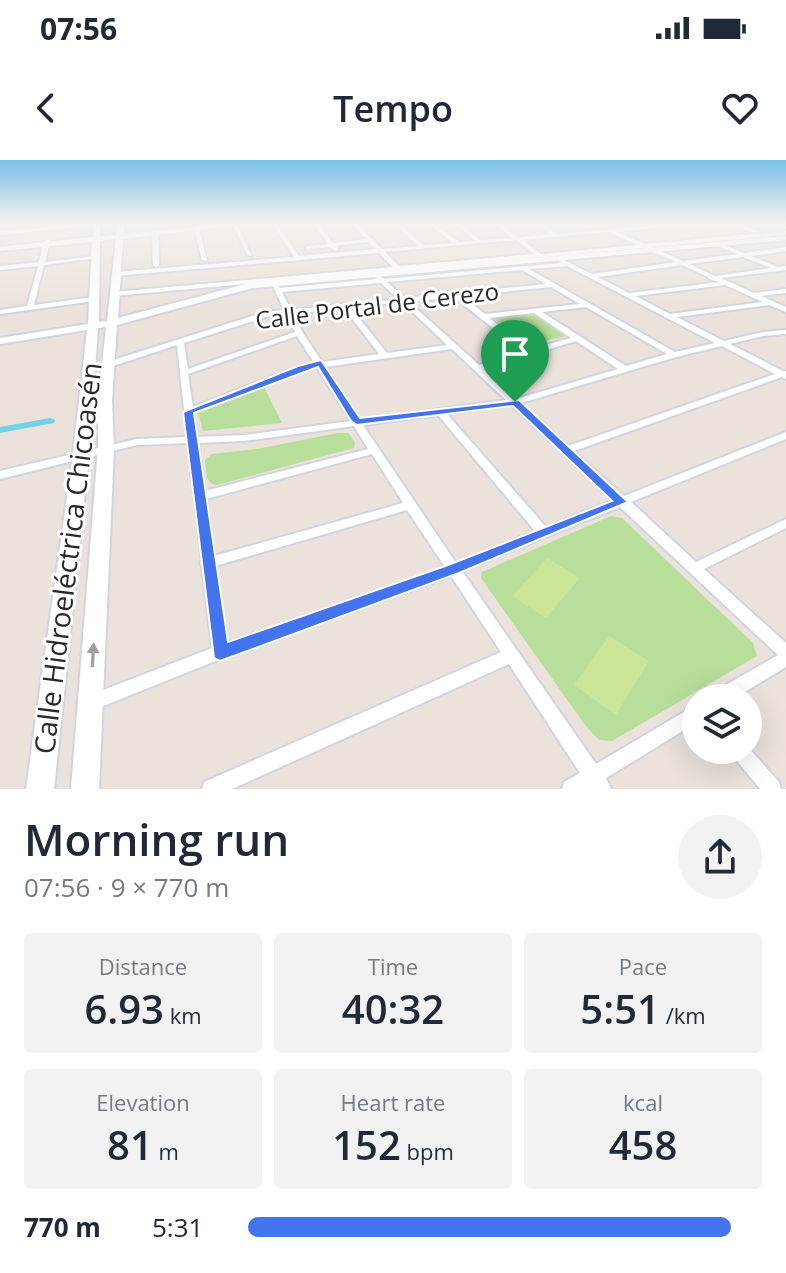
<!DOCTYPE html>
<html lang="en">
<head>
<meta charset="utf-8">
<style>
  :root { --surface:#fff; --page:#f2f2f3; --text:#1f2937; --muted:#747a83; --accent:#4473ee }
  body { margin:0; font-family:"Open Sans",sans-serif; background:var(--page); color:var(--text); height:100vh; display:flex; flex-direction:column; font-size:30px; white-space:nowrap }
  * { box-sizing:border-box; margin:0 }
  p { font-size:26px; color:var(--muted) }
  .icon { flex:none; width:44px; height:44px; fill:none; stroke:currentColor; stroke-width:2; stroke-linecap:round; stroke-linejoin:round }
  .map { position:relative; height:629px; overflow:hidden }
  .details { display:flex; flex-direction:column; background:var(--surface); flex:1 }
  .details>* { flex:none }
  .buttons { position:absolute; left:682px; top:524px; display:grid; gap:16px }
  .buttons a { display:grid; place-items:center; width:80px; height:80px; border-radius:50%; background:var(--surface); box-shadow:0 8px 32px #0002; font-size:40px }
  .pin { position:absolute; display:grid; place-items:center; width:68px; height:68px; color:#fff; margin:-82px -34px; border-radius:50% 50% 50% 0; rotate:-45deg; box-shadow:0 0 8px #0007 }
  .pin .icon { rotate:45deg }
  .round { display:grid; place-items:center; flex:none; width:84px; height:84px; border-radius:42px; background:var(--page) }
  .overview { display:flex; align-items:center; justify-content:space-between; height:136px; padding:0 24px }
  h1 { font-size:44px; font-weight:600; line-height:60px }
  .metrics { display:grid; grid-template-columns:repeat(3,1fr); gap:12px; height:136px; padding:8px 24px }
  .metrics div { display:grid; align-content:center; border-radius:8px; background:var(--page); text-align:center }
  .metrics b { font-size:40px; font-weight:600 }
  .metrics small { font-size:22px; font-weight:400 }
  .metrics p { font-size:22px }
  ul { padding:0 24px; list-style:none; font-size:26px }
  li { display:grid; grid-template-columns:128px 96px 1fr; align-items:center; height:60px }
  li i { height:20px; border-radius:10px; background:var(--accent) }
  .status { display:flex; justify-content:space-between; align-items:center; height:56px; padding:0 40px; background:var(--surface); direction:ltr }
  .status svg { height:22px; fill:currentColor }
  header { display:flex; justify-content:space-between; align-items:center; height:104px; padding:0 24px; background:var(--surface); font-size:36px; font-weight:600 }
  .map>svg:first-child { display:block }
  .green { fill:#b7de9a }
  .pitch { fill:#cae597 }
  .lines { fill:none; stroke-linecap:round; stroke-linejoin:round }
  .canal { fill:#74d2e6; fill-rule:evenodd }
  .street-casing { stroke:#d0d5e1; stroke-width:4 }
  .secondary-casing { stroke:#d0d5e1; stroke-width:4 }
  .street { fill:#fff; fill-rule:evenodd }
  .secondary { fill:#fff; fill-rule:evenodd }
  .oneway { fill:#9f9f9f }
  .route { fill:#4473ee; stroke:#fff; stroke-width:2; fill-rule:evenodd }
  .labels { text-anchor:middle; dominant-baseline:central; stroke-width:6; stroke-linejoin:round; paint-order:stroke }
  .far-street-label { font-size:24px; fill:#292929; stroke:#fff }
  .street-label { font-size:28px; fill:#292929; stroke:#fff }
</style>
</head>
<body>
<div class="status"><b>07:56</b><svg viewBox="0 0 49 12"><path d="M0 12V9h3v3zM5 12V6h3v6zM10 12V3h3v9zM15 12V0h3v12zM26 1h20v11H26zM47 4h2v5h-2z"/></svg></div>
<header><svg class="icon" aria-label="back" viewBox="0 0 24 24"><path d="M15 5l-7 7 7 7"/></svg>Tempo<svg class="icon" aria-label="heart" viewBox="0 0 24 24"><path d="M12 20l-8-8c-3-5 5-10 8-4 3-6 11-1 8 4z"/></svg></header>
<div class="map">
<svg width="786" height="629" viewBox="0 0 786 629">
  <rect width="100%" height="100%" fill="#eae2db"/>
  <g class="green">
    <path d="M535 155 566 176 530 184 495 159Z"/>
    <path d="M264 227 282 263 203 271 198 253Z"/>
    <path d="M338 273H348L355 282 354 288 217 325 212 324 207 318 205 300 212 294 257 289Z"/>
    <path d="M611 356 622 358 753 483 757 496 612 581 599 580 585 565 481 418 482 412Z"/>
  </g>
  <g class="pitch">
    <path d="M547 398 580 418 546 458 512 436Z"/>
    <path d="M609 476 649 501 616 555 574 525Z"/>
  </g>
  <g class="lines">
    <path class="canal" d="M50 258 54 259 55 261 54 263 0 273V267Z"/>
    <g class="street-casing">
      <g id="street">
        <path d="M99 63 97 65 0 75V71Z"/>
        <path d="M272 63H276L299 96 376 89 368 82 336 86 338 89 335 91 330 87 305 89 307 86 328 84 313 63H317L333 83 366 79 351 63H356L382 89 418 86 393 63H398L424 85 453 83 428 63H433L459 82 475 81 455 63H460L480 80 512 78 493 63H498L518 77 551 74 536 63H541L557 74 681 63H699L617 72 645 84 786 71V75L651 87 683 101 737 94 715 85 717 82 744 93 786 87V91L751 96 778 107 786 106V110L721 118 754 133 786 129V133L761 136 786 147V152L769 145 677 157 724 181 763 172 786 170V174L763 176 730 184 783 211H786V219L782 217 574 291 624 336 786 272V279L631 342 696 402 786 359V368L704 409 786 483V507L735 538H712L714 532 778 495 620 347 462 411 596 604 696 545V563L606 618 611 629H562L564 622 580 613 509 504 232 629H202L204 622 501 492 451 416 223 498 91 551 85 549 83 543 85 537 212 488 202 407 200 403 202 401 188 283 137 285 0 319V311L137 279 187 277 177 185 110 207 107 206V202L265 152 284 150 272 124 275 122 280 128 377 119 373 115 376 113 384 119 561 103 559 101 562 99 592 114 676 102 643 88 113 136 110 134 113 132 393 107 379 93 115 116 112 114 115 112 294 97ZM609 72 637 85 541 94 522 80ZM516 80 534 94 399 106 385 92ZM743 97 771 108 715 116 689 104ZM682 105 708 117 709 119 720 122 629 133 598 117ZM567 106 715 183 675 192 529 109ZM522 110 546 124 405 138 387 122ZM381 123 398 139 291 150 282 132ZM725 125 763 142 670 154 636 136ZM551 127 580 144 485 154 462 136ZM454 137 523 192 479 205 409 142ZM402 142 447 185 387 193 351 148ZM586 147 667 194 626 206 542 152ZM344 148 379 194 322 202 303 173 293 154ZM534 153 571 178 531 189 489 158ZM286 154 295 172 188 209 184 183 269 156ZM297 176 314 203 302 205 193 247 188 214ZM576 181 618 209 516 239 483 209ZM722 186 775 214 568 286 521 243 676 197ZM452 189 506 240 360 260 325 207ZM317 208 351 261 244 275 197 277 194 253 307 209ZM511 245 613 340 546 367 447 254ZM438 255 535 371 456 403 363 265ZM354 266 368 289 205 331 198 283 244 281ZM372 294 403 343 214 396 206 339ZM407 350 445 407 226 483 215 406Z"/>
        <path d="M728 63H735L760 72 755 73Z"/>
        <path d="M233 64 237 65 252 96 247 95Z"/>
        <path d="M194 68 199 69 207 101 202 100Z"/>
        <path d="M155 71 158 73 159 105 156 107 153 105 152 73Z"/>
        <path d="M47 79 50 81 45 102 95 96 98 98 44 105 34 145 94 137 97 139 94 141 0 154V150L27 146 38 106 0 110V106L39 102 44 81Z"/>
        <path d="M748 587 779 622 781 629H760L733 596 730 590H748Z"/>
      </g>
    </g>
    <g class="secondary-casing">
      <path id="secondary" d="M93 63H101L100 76 116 75 117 63H125L124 74 234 63H258L123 79 118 158 253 122 786 76V80L253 128 117 165 112 241 114 288 99 629H71L98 288V241L106 167 98 168 89 294 54 629H26L73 294 87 170 0 184V178L88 164 92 82 0 91V87L93 77ZM116 79 107 161 99 162 100 81Z"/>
    </g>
    <use href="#street" class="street"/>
    <use href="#secondary" class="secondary"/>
  </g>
  <defs><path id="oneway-solid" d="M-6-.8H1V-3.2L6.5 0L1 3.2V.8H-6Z" transform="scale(2)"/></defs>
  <use class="oneway" href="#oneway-solid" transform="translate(93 495) rotate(-87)"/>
  <linearGradient id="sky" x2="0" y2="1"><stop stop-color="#79c0e7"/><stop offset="0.42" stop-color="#f6f2ef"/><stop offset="1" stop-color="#f6f2ef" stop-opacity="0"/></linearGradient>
  <rect width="786" height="151" fill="url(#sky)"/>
  <path class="route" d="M321 200 360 258 519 240 628 342 459 413 220 501 214 498 183 252 298 206ZM318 207 351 261 357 265 513 246 612 341 448 405 228 482 194 253Z"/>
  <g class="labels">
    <g class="far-street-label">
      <text transform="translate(377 145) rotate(-7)">Calle Portal de Cerezo</text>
    </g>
    <g class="street-label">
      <text transform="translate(67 398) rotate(-83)">Calle Hidroeléctrica Chicoasén</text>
    </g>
  </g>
</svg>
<div class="buttons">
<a><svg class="icon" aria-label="layers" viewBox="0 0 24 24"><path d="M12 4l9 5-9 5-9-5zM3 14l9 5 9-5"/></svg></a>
</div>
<div class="pin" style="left:515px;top:242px;background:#1e9e55"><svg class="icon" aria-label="arrive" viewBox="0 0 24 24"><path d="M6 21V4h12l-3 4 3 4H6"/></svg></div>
</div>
<section class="details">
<div class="overview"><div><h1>Morning run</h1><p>07:56 · 9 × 770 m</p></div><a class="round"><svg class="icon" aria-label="share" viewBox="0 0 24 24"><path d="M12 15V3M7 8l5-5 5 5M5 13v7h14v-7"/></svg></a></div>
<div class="metrics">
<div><p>Distance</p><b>6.93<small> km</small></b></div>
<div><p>Time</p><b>40:32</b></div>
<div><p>Pace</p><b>5:51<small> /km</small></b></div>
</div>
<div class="metrics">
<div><p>Elevation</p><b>81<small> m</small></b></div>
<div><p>Heart rate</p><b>152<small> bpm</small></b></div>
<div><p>kcal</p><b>458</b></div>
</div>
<ul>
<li><b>770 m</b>5:31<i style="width:94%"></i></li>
</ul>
</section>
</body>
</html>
